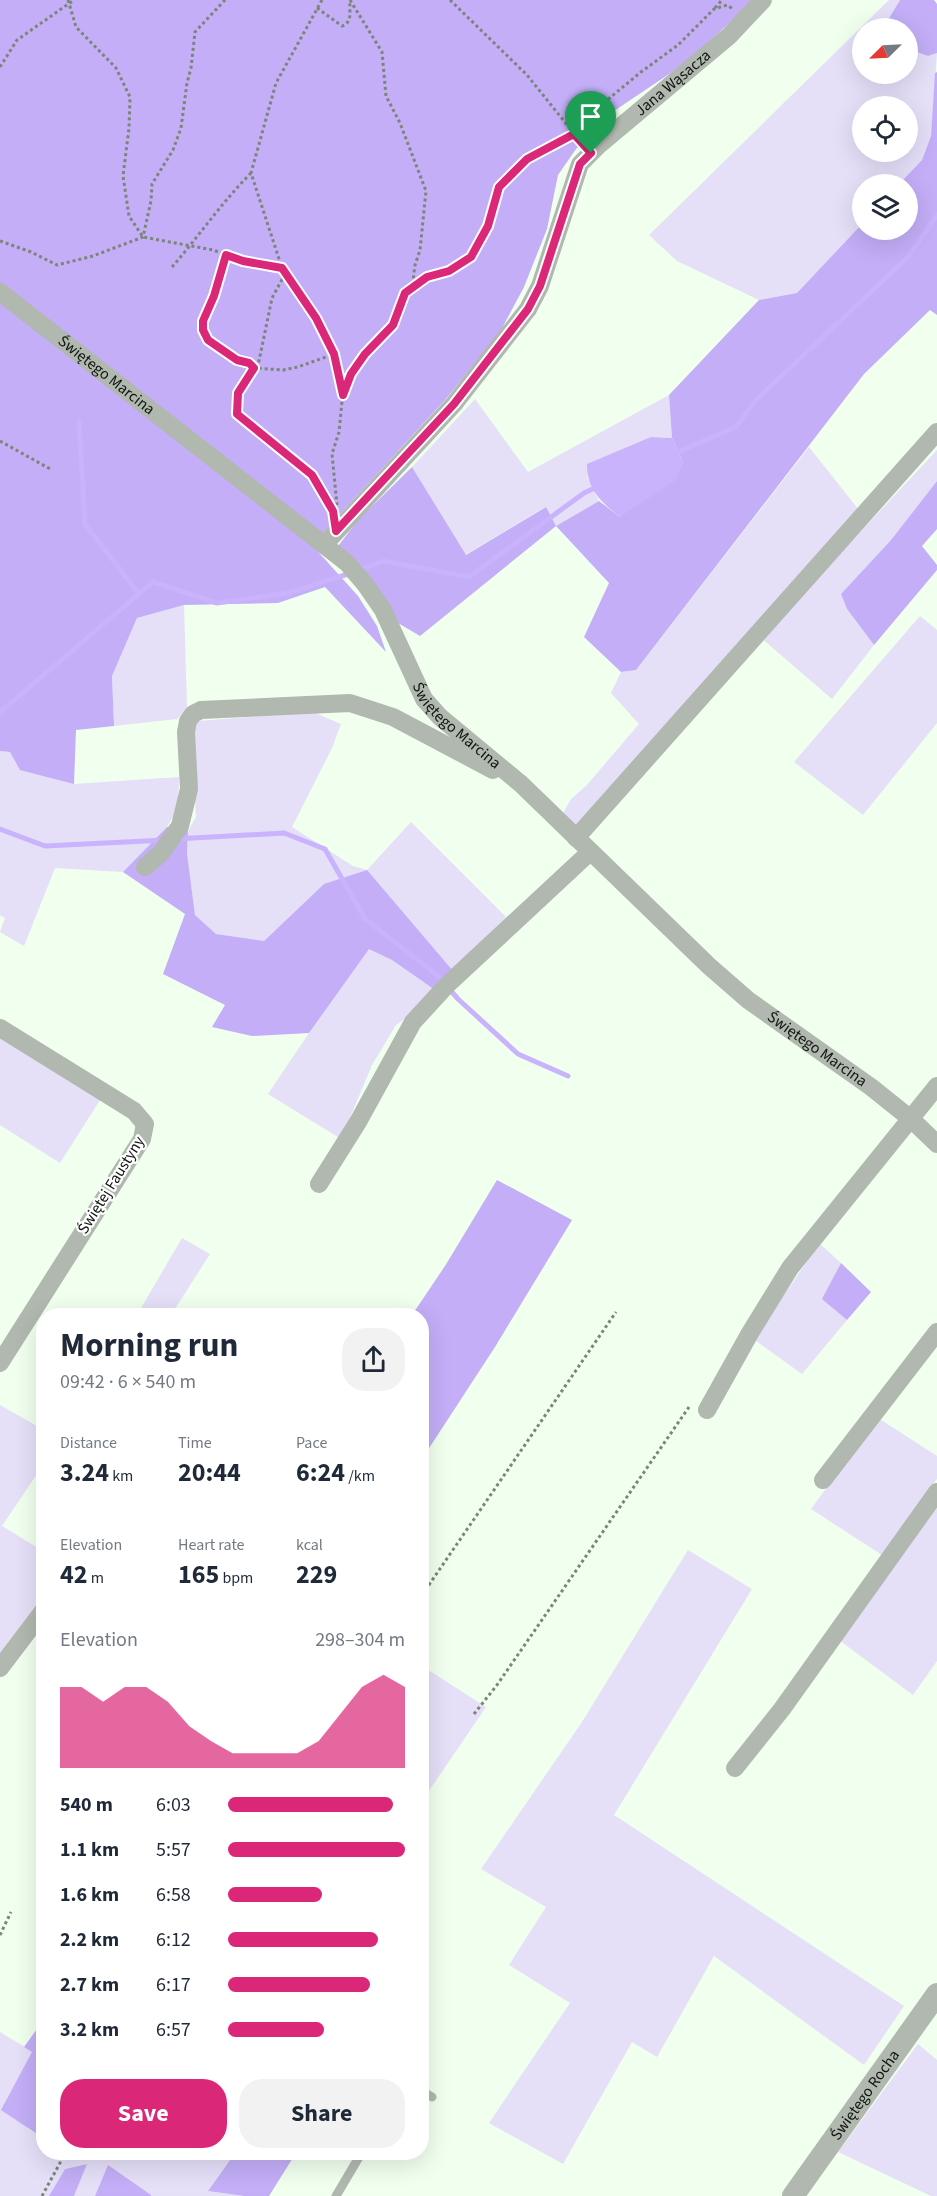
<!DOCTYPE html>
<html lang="en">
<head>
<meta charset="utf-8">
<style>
  :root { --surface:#fff; --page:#f2f2f3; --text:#1f2937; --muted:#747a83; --accent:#db2777 }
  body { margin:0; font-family:"Source Sans 3",sans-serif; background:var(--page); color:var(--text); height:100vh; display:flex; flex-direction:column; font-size:22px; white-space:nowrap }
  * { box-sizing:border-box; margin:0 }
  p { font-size:20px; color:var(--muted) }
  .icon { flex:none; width:33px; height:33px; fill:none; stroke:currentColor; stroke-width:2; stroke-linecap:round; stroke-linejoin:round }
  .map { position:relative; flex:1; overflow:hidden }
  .side { position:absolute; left:36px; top:1308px; width:393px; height:852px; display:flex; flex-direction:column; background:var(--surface); border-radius:24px; box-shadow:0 6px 24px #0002 }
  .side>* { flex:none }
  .needle { width:39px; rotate:246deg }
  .tools { position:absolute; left:852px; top:18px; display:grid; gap:12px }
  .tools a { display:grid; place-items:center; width:66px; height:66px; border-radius:50%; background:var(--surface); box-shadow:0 6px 24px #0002; font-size:30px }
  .pin { position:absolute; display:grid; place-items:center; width:51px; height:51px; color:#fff; margin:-62px -26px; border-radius:50% 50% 50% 0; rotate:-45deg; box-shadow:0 0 6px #0007 }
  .pin .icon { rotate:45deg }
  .round { display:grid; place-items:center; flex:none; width:63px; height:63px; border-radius:24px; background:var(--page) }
  .head { display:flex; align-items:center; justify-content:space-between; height:102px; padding:0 24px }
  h1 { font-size:33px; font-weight:700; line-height:45px }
  .stats { display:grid; grid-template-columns:repeat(3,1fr); gap:9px; height:102px; padding:6px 24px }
  .stats div { display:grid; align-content:center }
  .stats b { font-size:26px; font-weight:700 }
  .stats small { font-size:16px; font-weight:400 }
  .stats p { font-size:16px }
  .chart { height:168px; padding:12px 24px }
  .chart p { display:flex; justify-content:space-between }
  .chart svg { width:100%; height:108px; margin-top:6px; fill:var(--accent); opacity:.7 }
  .cta { display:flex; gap:12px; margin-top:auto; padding:12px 24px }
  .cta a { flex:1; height:69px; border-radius:24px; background:var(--accent); color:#fff; font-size:24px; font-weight:700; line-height:69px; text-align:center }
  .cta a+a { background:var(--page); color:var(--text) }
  ul { padding:0 24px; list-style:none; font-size:20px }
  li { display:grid; grid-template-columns:96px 72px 1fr; align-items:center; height:45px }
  li i { height:15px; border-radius:8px; background:var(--accent) }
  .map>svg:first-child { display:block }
  .green { fill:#e5dff8; fill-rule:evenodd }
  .forest { fill:#c3aef7 }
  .water { fill:#c8b3fc }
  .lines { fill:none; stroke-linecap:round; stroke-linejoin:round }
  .stream { stroke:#c8b3fc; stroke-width:5 }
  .path { stroke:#7b8579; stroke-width:3; stroke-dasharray:3 3; stroke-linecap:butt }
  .service { stroke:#b0b8af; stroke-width:9 }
  .minor { stroke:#b0b8af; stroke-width:18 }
  .tertiary { stroke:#b0b8af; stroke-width:22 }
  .route-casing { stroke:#fff; stroke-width:12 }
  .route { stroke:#db2777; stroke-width:8 }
  .labels { text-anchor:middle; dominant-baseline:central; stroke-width:4.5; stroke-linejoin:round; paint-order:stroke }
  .street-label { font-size:16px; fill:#10160f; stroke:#fff }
</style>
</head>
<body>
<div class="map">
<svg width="937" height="2196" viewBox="0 0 937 2196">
  <rect width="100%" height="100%" fill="#f1ffef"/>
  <g class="green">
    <path d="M889 0H900L883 28H862V74H908V49L928 56 937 53 931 136 922 160 899 184H862V224L797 293 759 300 677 261 649 235ZM862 106H908V152H862Z"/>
    <path d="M669 395 672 438 651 437 587 476 599 501 556 526 545 507 465 555 412 467 475 399 528 472Z"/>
    <path d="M809 447 859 510 580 828 563 813 571 799 586 786 639 724 611 693 621 672 636 670Z"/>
    <path d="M937 450V481L891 540 841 594 847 609 874 645 832 699 761 638Z"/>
    <path d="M184 605 187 707 177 719 114 726 112 676 137 618Z"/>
    <path d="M920 616 937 630V723L863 815 794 762Z"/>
    <path d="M313 712 341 724 332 748 292 827 353 866 367 870 411 822 506 917 453 971 324 884 264 941 216 934 195 915 187 853 188 831 196 817 191 731 198 721Z"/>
    <path d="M0 751 10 752 74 784 179 777 178 808 167 827 123 872 55 868 24 946 0 932 5 918 0 915Z"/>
    <path d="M369 948 392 960 435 990 413 1013 396 1025 372 1065 341 1139 268 1094 309 1033Z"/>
    <path d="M0 1036 102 1097 60 1163 0 1125Z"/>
    <path d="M182 1238 210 1254 171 1315H137Z"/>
    <path d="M819 1243 841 1263 823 1299 847 1320 802 1374 752 1338 791 1285Z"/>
    <path d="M0 1405 44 1430 43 1465 2 1526 43 1551V1597L0 1659Z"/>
    <path d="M878 1418 937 1456V1479L882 1555 811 1509Z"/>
    <path d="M937 1505V1661L913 1695 839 1640Z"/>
    <path d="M688 1550 752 1589 614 1815 904 2006 864 2065 714 1956 657 2057 632 2042 563 2164 489 2123 570 2003 509 1965 546 1907 481 1869 582 1722Z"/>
    <path d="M422 1666 486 1707 422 1801Z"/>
    <path d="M0 2032 33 2052 27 2128 43 2138 44 2152 68 2153 72 2155 73 2152 235 2153 208 2191 244 2196H151L108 2166 95 2196H74L87 2164 65 2169 49 2196H0Z"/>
    <path d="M918 2044 937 2060V2196H931L838 2152Z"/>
  </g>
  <g class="forest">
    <path d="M0 0H754L687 62 611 113 576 149 558 175 547 229 524 287 500 332 446 399 312 545 358 596 377 626 386 652 325 587 278 603 184 605 137 618 112 676 114 726 76 730 74 784 20 770 10 752 0 751Z"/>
    <path d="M900 0H934L937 4V53L928 56 908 49V28H883Z"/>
    <path d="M937 72V315L930 310 864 374 636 670 621 672 584 637 609 583 556 526 420 636 398 623 338 546 359 519 412 467 466 555 546 507 556 526 599 501 620 517 683 462 672 438 669 395 759 300 797 293 862 224V230H908V184H899L922 160 931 136 935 73Z"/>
    <path d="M937 481V529L922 546 937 565V570L874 645 847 609 841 594 891 540Z"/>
    <path d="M167 827 188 831 187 853 195 915 216 934 264 941 324 884 367 870 453 971 435 990 392 960 369 949 309 1033 252 1036 212 1027 225 1005 163 974 185 914 123 872Z"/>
    <path d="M497 1180 572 1220 495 1347 422 1459V1316L412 1315 445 1266Z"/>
    <path d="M841 1263 871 1292 847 1320 822 1299Z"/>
    <path d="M37 2029H43V2138L1 2110 32 2052 24 2047Z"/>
    <path d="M235 2153V2152L296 2153 269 2196H244L208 2191Z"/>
    <path d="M87 2164 74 2196H49L65 2169Z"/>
    <path d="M108 2165 151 2195V2196H95Z"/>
  </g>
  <path class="water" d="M651 437 672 438 683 462 676 480 620 517C601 502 587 490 587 464Z"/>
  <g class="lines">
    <g class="stream">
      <path d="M79 422 85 524 139 594"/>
      <path d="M673 454 736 427 756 400 909 256 937 215"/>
      <path d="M358 570 383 561 469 577 584 493 599 486"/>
      <path d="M0 712 153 582 217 603 288 593 348 574"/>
      <path d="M0 829 45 846 166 840"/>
      <path d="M175 839 284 833 325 849 365 919 436 974 458 999 518 1054 568 1076"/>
    </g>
    <g class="path">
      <path d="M68 0 76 27 116 68 130 97 129 128 123 176 129 216 143 237 213 250 243 261 282 268"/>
      <path d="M322 0 276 83 251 173 282 268 316 318 334 354 343 391 339 432 332 454 337 505"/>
      <path d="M350 0 382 52 386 96 400 123 426 191 420 250 415 265 412 288"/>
      <path d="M450 0 527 75 580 141"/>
      <path d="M317 8 342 26C353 22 349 12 350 3"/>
      <path d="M715 8 722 0"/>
      <path d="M0 67 17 40 74 0"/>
      <path d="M571 130 641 72 678 45 714 9 727 5 733 9"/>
      <path d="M0 241 31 252 57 265 93 256 143 237 151 201 152 184 173 150 181 128 187 83 191 68 195 32 225 0"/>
      <path d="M227 255 215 296 203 321V330L208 340 237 360 249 363 254 368 283 370 298 367 334 354"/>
      <path d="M172 267C199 236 222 202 251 173"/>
      <path d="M285 274 272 298 259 361 238 393 237 414 312 475 332 510"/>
      <path d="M344 391 351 374 365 354 393 325 405 293 427 277 449 271 471 257 488 226 499 187 527 159 574 134"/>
      <path d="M0 441 52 470"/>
      <path d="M422 1595 616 1312"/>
      <path d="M474 1714 497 1685 689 1407"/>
      <path d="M0 1935 11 1912"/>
      <path d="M42 2196 66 2152"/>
    </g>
    <g class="service">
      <path d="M422 2091 432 2097"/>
      <path d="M336 2196 362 2152"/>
    </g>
    <g class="minor">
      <path id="s1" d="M0 292 347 563 365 584 383 610 424 699 440 717 521 784 709 966 748 1000 871 1087 911 1119 937 1144"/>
      <path id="s2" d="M324 545 454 404 528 309 540 286 580 164 600 144 729 36 763 0"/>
      <path d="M576 838 937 432"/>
      <path d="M145 867 161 853 180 826 189 789 186 732 188 721 193 714 201 710 350 703 393 717 493 770"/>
      <path d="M0 1028 134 1111 145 1124 142 1139 0 1363"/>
      <path d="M319 1184 358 1122 413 1022 447 985 590 852"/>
      <path d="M707 1410 750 1333 790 1268 937 1086"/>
      <path d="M823 1480 937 1332"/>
      <path d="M0 1668 44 1610"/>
      <path d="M735 1768 782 1709 937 1492"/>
    </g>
    <path class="tertiary" id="s3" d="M793 2196 937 1994"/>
  </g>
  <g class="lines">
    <g class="route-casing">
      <path id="route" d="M574 134 591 153 580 164 540 286 528 309 454 404 336 531 333 511 312 475 237 414 238 393 254 368 249 363 237 360 208 340 203 330V321L214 296 226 255 243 261 282 268 316 318 334 354 343 395 351 374 365 354 393 325 405 293 427 277 449 271 471 257 488 226 499 187 527 159Z"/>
    </g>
    <use href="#route" class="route"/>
  </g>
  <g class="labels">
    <g class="street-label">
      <text stroke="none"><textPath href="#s2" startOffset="590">Jana Wąsacza</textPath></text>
      <text stroke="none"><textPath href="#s1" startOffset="135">Świętego Marcina</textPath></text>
      <text stroke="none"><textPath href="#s1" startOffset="639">Świętego Marcina</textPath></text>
      <text stroke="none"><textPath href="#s1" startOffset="1125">Świętego Marcina</textPath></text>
      <text transform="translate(111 1185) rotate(-58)">Świętej Faustyny</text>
      <text stroke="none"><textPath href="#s3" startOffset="124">Świętego Rocha</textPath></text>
    </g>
  </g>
</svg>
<div class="tools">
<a><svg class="needle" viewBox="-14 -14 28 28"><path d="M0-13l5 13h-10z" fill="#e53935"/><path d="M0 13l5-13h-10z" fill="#747a83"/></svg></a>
<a><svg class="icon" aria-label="locate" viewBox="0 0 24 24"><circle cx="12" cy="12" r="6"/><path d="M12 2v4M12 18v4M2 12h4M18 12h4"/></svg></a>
<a><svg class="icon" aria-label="layers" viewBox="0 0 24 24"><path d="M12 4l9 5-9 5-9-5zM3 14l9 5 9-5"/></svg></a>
</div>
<div class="pin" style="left:591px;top:153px;background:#1e9e55"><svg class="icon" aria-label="arrive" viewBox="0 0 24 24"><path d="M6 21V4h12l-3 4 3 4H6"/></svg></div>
<section class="side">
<div class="head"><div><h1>Morning run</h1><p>09:42 · 6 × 540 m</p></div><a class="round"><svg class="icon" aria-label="share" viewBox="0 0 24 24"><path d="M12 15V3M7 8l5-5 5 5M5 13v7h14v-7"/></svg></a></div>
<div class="stats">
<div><p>Distance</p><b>3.24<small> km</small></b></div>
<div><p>Time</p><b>20:44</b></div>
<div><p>Pace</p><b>6:24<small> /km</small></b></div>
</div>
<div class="stats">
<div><p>Elevation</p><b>42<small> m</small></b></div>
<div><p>Heart rate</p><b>165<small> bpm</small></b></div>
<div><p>kcal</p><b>229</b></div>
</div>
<div class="chart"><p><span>Elevation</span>298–304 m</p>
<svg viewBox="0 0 160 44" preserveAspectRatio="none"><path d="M0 44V11L10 11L20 17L30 11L40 11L50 17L60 27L70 33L80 38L90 38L100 38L110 38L120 33L130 22L140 11L150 6L160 11V44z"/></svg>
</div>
<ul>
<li><b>540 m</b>6:03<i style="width:93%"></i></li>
<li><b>1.1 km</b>5:57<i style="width:100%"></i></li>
<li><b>1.6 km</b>6:58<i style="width:53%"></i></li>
<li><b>2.2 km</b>6:12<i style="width:85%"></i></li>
<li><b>2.7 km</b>6:17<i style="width:80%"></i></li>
<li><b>3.2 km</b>6:57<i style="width:54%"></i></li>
</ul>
<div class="cta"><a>Save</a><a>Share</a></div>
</section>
</div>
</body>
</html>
